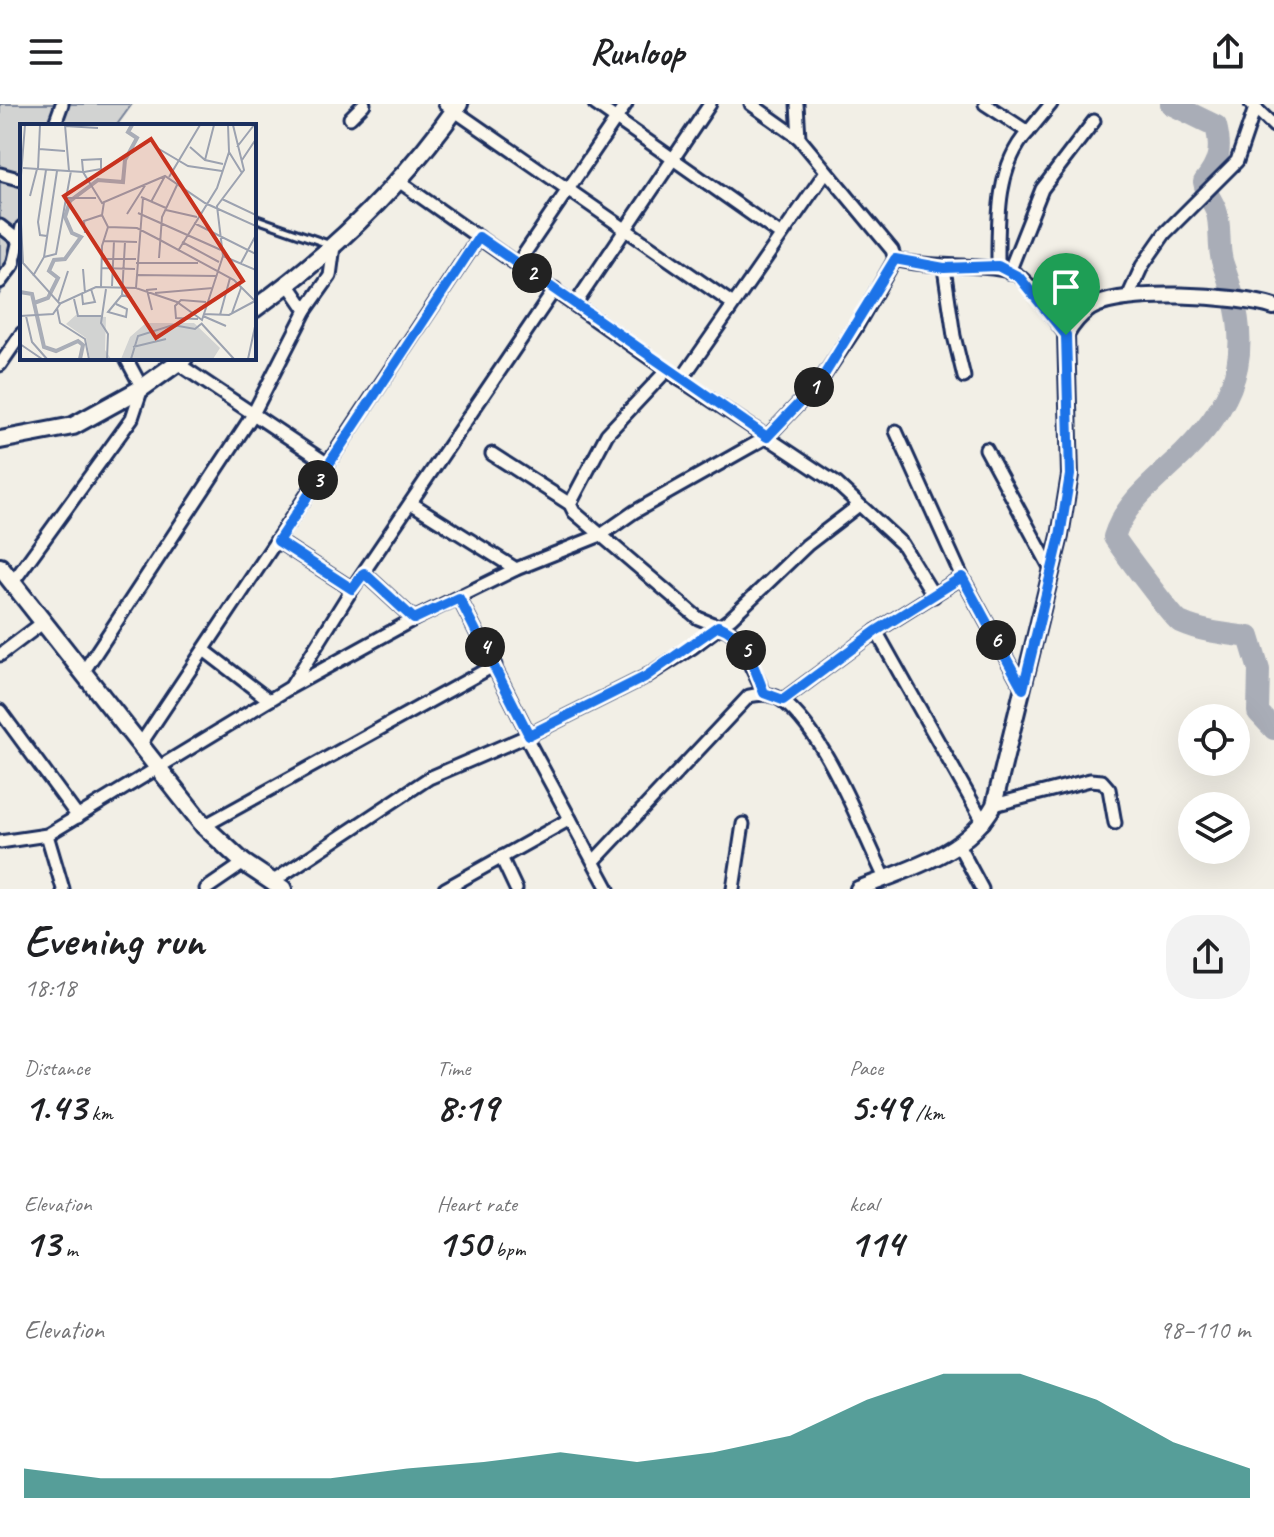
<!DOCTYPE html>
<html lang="en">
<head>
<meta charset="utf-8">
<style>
  :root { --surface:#fff; --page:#f2f2f2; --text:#202124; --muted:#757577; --accent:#0f766e }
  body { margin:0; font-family:Caveat,sans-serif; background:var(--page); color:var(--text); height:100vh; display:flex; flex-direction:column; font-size:30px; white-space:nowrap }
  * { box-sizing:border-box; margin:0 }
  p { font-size:26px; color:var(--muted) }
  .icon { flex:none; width:44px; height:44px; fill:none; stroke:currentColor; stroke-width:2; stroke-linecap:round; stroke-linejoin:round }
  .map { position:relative; height:785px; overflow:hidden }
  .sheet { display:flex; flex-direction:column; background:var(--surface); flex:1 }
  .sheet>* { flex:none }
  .controls { position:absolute; left:1178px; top:600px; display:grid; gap:16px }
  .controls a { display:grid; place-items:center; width:72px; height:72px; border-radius:50%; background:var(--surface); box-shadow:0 8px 32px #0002; font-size:40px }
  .pin { position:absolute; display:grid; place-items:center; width:68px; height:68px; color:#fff; margin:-82px -34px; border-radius:50% 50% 50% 0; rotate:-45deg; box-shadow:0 0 8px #0007 }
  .pin .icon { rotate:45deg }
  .km { position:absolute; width:40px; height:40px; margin:-20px; border-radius:50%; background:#222; color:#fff; font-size:22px; line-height:40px; text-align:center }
  .round { display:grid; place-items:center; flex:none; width:84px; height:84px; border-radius:32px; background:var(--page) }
  .summary { display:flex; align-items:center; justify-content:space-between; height:136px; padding:0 24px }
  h1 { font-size:44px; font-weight:700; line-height:60px }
  .stats { display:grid; grid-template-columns:repeat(3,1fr); gap:12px; height:136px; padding:8px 24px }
  .stats div { display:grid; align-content:center }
  .stats b { font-size:40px; font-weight:700 }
  .stats small { font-size:22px; font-weight:400 }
  .stats p { font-size:22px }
  .chart { height:224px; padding:16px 24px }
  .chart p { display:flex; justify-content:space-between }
  .chart svg { width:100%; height:144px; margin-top:8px; fill:var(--accent); opacity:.7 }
  header { display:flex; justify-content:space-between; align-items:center; height:104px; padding:0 24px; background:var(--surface); font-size:36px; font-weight:700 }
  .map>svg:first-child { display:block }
  .green { fill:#d2d3d2; stroke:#768198; stroke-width:2 }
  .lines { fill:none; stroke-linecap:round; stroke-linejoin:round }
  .river { stroke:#a9adb7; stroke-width:22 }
  .service-casing { stroke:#1b2f5e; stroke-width:11 }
  .minor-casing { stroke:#1b2f5e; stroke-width:17 }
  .tertiary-casing { stroke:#1b2f5e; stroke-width:20 }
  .secondary-casing { stroke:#1b2f5e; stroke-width:22 }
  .service { stroke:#fbf7ec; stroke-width:5 }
  .minor { stroke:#fbf7ec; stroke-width:11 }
  .tertiary { stroke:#fbf7ec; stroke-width:14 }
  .secondary { stroke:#fbf7ec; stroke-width:16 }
  .route-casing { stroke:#fff; stroke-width:16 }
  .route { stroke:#1a73e8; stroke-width:10 }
  .inset-river { fill:none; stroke:#a9adb7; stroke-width:4 }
  .inset-road { fill:none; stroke:#9ca2b0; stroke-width:2 }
  .view { fill:#c8321e; fill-opacity:0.15; stroke:#c8321e; stroke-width:4 }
  .inset-edge { fill:none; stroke:#1b2f5e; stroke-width:4 }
</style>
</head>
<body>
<header><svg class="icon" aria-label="menu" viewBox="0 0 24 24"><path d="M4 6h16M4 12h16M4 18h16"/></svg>Runloop<svg class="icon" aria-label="share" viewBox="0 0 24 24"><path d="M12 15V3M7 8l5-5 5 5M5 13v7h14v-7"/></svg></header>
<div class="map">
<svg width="1274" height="785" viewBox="0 0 1274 785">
  <rect width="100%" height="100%" fill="#f2efe6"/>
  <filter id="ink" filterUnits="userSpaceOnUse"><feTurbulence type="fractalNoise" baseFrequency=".0125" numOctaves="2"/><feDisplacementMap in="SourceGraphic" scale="16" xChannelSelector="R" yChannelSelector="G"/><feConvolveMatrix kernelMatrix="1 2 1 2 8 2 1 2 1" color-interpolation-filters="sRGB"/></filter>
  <g filter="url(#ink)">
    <path class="green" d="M0 0H132L116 22H22V151L0 189Z"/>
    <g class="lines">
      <path class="river" d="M1171 0 1216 22C1222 45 1219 60 1204 78 1206 90 1212 96 1216 106 1222 123 1217 144 1223 160 1252 240 1245 288 1184 349 1158 375 1125 397 1114 433 1121 444 1173 514 1180 518 1202 528 1226 530 1249 533L1259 566 1258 608 1274 625"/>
      <g class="service-casing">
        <path id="service" d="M254 114 328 140"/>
      </g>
      <g class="minor-casing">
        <g id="minor">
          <path d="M445 0 733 200"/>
          <path d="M595 0 781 131"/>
          <path d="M751 0 799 34 892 146 895 155"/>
          <path d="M797 0 799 34"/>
          <path d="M985 0 1028 28C996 62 998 119 998 162"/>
          <path d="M1251 0 1274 22"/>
          <path d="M350 14 364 0"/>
          <path d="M54 22 62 0"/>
          <path d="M1028 28 1051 0"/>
          <path d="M0 70 22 76"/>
          <path d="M400 78 681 276 836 379 902 440 934 492"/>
          <path d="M0 122 18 136"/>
          <path d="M518 159 626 0"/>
          <path d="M944 164 954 232 964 273"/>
          <path d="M1009 168 1042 85 1094 17"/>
          <path d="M0 178 13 161 22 123"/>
          <path d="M1127 195 1142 162 1165 129 1237 57 1255 4"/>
          <path d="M576 199 710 0"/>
          <path d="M306 206 330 172 334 142"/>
          <path d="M177 259 328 360"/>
          <path d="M0 261 22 229"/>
          <path d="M681 276 825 69"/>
          <path d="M896 327 962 473 1023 585"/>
          <path d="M986 345 1052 467"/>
          <path d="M492 350 570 400 574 408 698 514 728 526 737 533 764 589"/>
          <path d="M411 399 516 465"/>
          <path d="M570 400 607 330 667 266"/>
          <path d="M278 437 352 485"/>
          <path d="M364 469 414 515"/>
          <path d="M13 478 132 314 142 284 126 254"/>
          <path d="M459 494 529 631V639L608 785"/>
          <path d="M876 527 984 719"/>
          <path d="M204 546 269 596"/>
          <path d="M0 551 45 517"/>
          <path d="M84 567 252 312 306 206 288 180"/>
          <path d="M292 581 352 485 555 185"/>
          <path d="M783 596 876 527 962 473"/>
          <path d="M0 607 78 713"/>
          <path d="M140 641 479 133"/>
          <path d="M994 701 1090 676 1102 677 1109 685 1115 719"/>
          <path d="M204 722 495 561"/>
          <path d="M47 731 63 785"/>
          <path d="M0 738 47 731 291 583 414 515 516 465 601 431 634 408 767 333 821 276 855 225 895 155C929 166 998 157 1019 172 1037 186 1052 213 1066 231"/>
          <path d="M959 742 982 785"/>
          <path d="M501 753 516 785"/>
          <path d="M594 757 749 592C762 589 773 589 784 598 827 632 860 723 885 774"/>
          <path d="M272 778 429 674 529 631 645 573 693 543 731 514 807 441 859 401"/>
          <path d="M206 785 244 759"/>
          <path d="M445 785 570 715"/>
          <path d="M733 785 743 720"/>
        </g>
      </g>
      <g class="tertiary-casing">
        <path id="tertiary" d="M858 785C908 765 967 750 994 701L1060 432 1070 371 1066 231C1072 220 1079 211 1090 204 1123 184 1238 191 1274 203"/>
      </g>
      <g class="secondary-casing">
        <g id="secondary">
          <path d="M254 205C335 147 402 81 459 0"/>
          <path d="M0 336 73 322 142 284 184 254"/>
          <path d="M0 463 204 722 244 759 283 785"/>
        </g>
      </g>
      <use href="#service" class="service"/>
      <use href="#minor" class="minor"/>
      <use href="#tertiary" class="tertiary"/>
      <use href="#secondary" class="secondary"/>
    </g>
  </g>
  <g class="lines" filter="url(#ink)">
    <g class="route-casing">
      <path id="route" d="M479 133 767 333 821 276 895 155 944 164 998 162 1019 173 1066 231 1070 371 1060 432 1023 585 962 473 876 527 783 596 764 589C754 564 746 531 718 522L645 573 529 631 459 494 414 515 364 469 352 485 278 437Z"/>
    </g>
    <use href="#route" class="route"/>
  </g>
  <g transform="translate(20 20)">
    <rect width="236" height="236" fill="#f2efe6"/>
    <path d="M56 191 86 193 85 226 91 235H70L66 214 46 200ZM126 199H174L200 224 193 235H101L110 213Z" fill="#d2d3d2"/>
    <path class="inset-river" d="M0 168 12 170 24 223 36 227 58 217 63 221 60 235M14 179 28 174 38 154 29 147 34 136 45 135 61 113 52 109 45 93 50 77 78 56 103 58 105 36 117 14 108 8 112 1"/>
    <path class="inset-road" d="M45 1 49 47M45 2 78 4M170 23 185 36 203 40M217 23 234 1M19 25 45 27M139 25 168 42 202 47M209 28 222 49M185 36 194 1M222 36 236 15M3 44 63 48 82 79 145 52 185 79 236 102M18 45 20 1M26 46 18 98 20 111 27 112M63 47 62 36 81 35V45L64 48M149 53 180 1M0 64 5 1M10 72 17 45M121 73 146 84M45 74H76M202 75 236 91M84 78 82 91 88 103 117 104 140 116 214 156 236 178M131 78 145 52M0 80 3 139 40 180 33 190 0 192M146 86 177 93M118 89 201 126M107 90 126 60M174 99 236 130M65 109 64 97 82 91M84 117 117 118M105 118 102 171 112 174M162 118 199 138M158 127 197 64 209 28 208 1M203 132 236 146M24 133 36 130 51 47M139 134 142 93 158 59M81 135H116M116 139H178M221 139 236 111M81 144 115 145M63 145 65 169M116 151 197 152M13 152 24 133 37 47M92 162 94 117M81 163 82 122 88 103M116 164 123 74M86 165 81 199 88 210 87 235M135 169 193 164M62 170 63 180 75 178 71 165M54 175 58 192H81M38 178 48 147M39 180 76 163 116 164 157 178 182 196 203 132 197 82 224 46 213 1M96 180 107 185 106 193 88 188 102 171M37 184 40 199 65 215 69 235M132 186 127 166 137 165M212 189 221 164M184 190 209 191 235 177M200 191 210 154M6 192 12 218 27 235M183 192 206 202M178 195 156 194 155 182 161 176 186 178M181 199 214 235M0 220 22 235M113 223 146 215M111 235 118 212 153 201 175 205 181 200M228 235 236 198"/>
    <path class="view" d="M131 15 223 157 136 214 44 72Z"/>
    <rect width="236" height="236" class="inset-edge"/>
  </g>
</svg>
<div class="controls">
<a><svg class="icon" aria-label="locate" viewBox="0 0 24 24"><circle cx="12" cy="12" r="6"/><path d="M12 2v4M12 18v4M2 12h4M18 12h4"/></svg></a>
<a><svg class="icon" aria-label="layers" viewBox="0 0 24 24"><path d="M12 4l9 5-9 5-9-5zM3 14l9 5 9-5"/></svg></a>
</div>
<div class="pin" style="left:1066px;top:231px;background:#1e9e55"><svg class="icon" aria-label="arrive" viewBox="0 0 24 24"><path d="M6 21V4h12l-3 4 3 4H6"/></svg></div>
<b class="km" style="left:814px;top:283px">1</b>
<b class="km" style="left:532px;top:169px">2</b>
<b class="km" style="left:318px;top:376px">3</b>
<b class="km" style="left:485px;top:543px">4</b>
<b class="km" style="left:746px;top:546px">5</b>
<b class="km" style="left:996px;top:536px">6</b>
</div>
<section class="sheet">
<div class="summary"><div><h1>Evening run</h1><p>18:18</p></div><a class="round"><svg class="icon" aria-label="share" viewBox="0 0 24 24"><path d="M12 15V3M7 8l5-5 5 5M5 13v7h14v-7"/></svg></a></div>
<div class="stats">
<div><p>Distance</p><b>1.43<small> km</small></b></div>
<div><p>Time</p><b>8:19</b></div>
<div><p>Pace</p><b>5:49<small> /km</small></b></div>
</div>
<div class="stats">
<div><p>Elevation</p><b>13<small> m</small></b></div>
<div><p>Heart rate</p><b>150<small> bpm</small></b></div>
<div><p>kcal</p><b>114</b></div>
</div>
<div class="chart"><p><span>Elevation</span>98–110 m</p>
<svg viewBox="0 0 160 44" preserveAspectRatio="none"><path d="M0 44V35L10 38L20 38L30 38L40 38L50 35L60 33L70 30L80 33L90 30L100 25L110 14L120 6L130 6L140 14L150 27L160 35V44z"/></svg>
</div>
</section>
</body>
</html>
